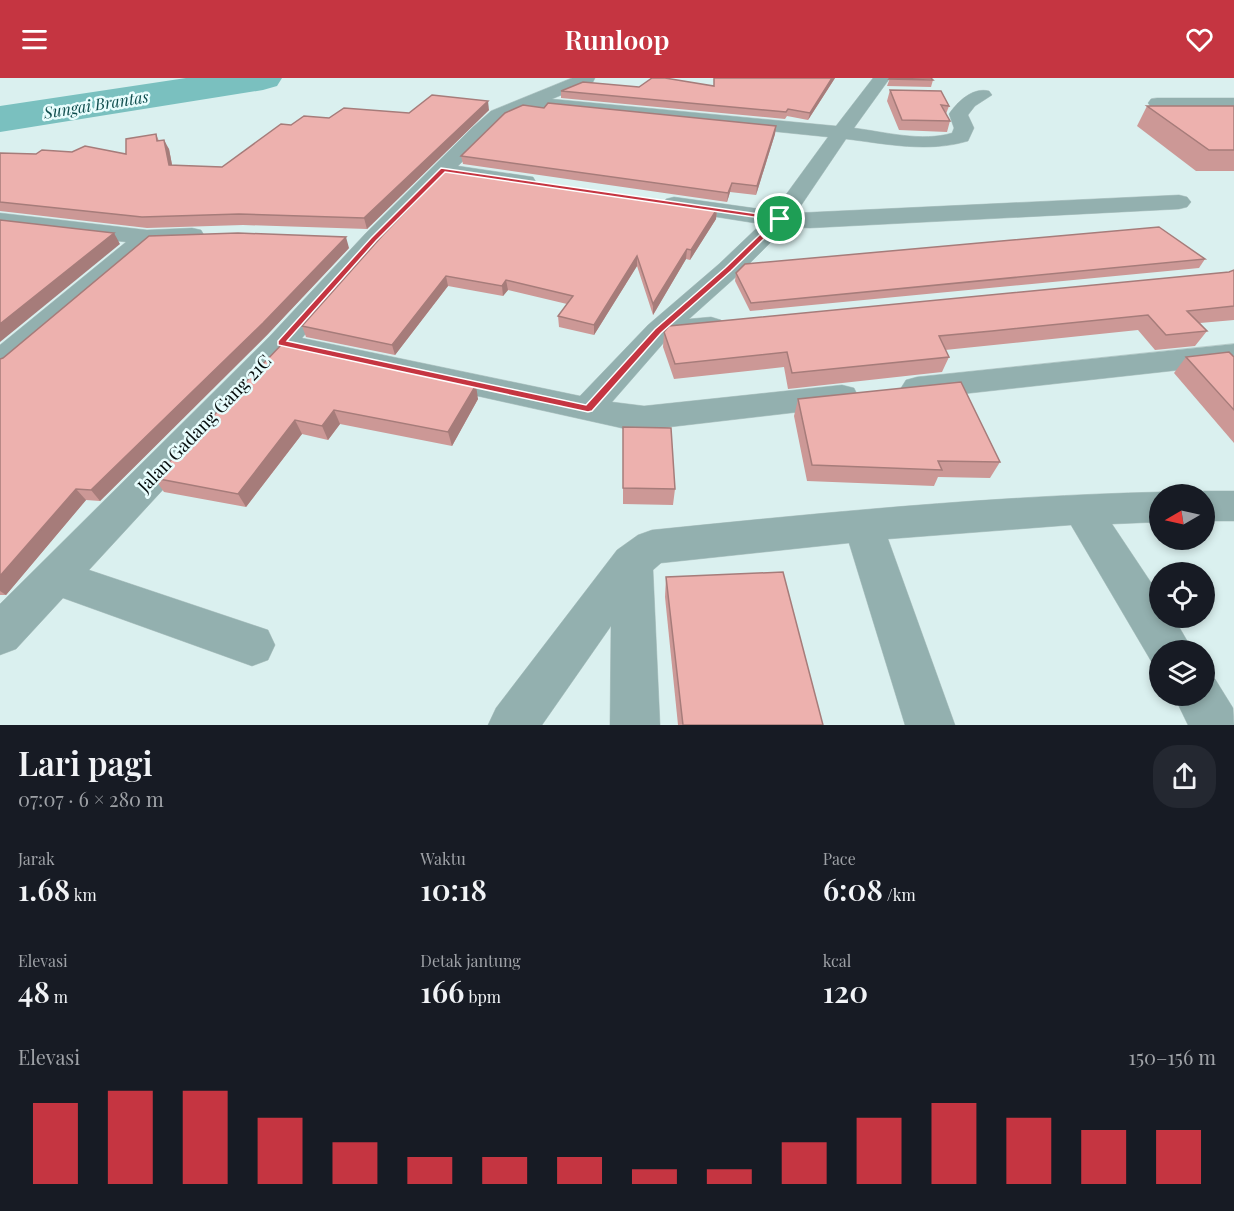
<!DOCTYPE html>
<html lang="id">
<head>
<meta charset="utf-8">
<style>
  :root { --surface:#171b24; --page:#242831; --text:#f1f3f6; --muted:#9ea1a6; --accent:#c53541 }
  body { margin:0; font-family:"Playfair Display",serif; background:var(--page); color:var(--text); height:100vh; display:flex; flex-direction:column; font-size:22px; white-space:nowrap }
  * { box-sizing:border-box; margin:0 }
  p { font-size:20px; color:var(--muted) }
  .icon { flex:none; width:33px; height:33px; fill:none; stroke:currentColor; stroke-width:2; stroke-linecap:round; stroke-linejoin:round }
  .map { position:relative; height:647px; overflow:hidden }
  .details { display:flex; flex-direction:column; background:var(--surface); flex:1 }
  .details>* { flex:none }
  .needle { width:39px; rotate:261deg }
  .controls { position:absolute; left:1149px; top:406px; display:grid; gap:12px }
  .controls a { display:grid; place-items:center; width:66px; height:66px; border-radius:50%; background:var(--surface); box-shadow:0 3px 9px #0003; font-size:30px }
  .pin { position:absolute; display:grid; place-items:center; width:51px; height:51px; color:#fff; margin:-26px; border:3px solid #fff; border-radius:50%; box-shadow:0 2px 6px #0007 }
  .round { display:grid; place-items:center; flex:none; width:63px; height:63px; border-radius:24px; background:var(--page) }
  .summary { display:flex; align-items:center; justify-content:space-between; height:102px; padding:0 18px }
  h1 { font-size:33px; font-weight:600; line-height:45px }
  .stats { display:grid; grid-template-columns:repeat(3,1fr); gap:9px; height:102px; padding:6px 18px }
  .stats div { display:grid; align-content:center }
  .stats b { font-size:30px; font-weight:600 }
  .stats small { font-size:16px; font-weight:400 }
  .stats p { font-size:16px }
  .chart { height:168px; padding:12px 18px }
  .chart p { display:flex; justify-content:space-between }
  .chart svg { width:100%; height:108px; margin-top:6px; stroke:var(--accent); stroke-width:6 }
  header { display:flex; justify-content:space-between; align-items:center; height:78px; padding:0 18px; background:var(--accent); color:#fff; font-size:27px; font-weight:600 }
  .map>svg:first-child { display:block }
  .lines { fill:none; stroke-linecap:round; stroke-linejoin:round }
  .river { fill:#7ac0bf; fill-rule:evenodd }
  .minor-casing { stroke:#b8cccb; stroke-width:1 }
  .minor { fill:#93b0af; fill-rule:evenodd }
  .wall { fill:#cc9896 }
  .shaded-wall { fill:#a67c7a }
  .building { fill:#edb1ae; stroke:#a67c7a; stroke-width:1.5 }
  .route { fill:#c53541; stroke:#fff; stroke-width:1.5; fill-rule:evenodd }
  .labels { text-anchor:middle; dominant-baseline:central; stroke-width:5; stroke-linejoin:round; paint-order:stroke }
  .far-water-label { font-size:16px; font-style:italic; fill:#0e4d4d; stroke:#e8fdfd }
  .street-label { font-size:18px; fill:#070e0e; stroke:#e8fdfd }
</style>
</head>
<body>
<header><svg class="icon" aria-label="menu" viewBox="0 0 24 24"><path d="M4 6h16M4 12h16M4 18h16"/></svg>Runloop<svg class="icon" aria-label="heart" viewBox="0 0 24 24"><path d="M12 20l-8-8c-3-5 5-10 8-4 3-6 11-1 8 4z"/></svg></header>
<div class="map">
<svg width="1234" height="647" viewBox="0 0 1234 647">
  <rect width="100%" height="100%" fill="#daf0ef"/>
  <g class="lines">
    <path class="river" d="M186 0H282L277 8 263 12 0 54V28Z"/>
    <g class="minor-casing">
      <g id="minor">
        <path d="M572 0H595L593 4 552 21 836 48 873 0H890L854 50C885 54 922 64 952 55L954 50 949 36C958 23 973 9 989 13L992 17 975 28 968 37 974 50 968 63C928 75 887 66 846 61L796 135 1179 117 1187 119 1191 124 1187 129 1179 131 810 150 786 149 737 198 689 241 711 239 721 242 726 248 721 254 667 261 612 324 644 328 842 307 854 310 858 318 854 326 842 329 644 352 626 351 288 276 89 492 268 552 275 567 268 582 252 588 63 520 16 571 0 577V526L270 258 365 156 473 49 491 33ZM533 29 828 59 774 133 674 119 666 121 662 126 666 131 761 146 719 186 648 247 580 318 302 260 383 166 447 99 525 111 533 109 536 104 533 99 458 88 505 41Z"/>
        <path d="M1157 20H1234V30L1151 29 1148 25 1151 21Z"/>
        <path d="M0 135 147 152 192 150 201 152 204 157 201 162 154 166 11 290 0 293V267L126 164 0 149Z"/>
        <path d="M1234 266V286L917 321 906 318 901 310 906 302 917 299Z"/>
        <path d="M1204 413H1234V443H1204V417H1191Z"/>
        <path d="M1160 414 1170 417H1160V444L1112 446 1160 518V540H1174L1193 573H1160V591L1154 588 1071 447 888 461 955 647H905L849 465 661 485 653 492 660 647H610L611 548 542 647H488L496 630 617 472 638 457 652 452C821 435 990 418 1160 414Z"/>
        <path d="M1204 597 1215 601 1233 630 1234 647H1188L1174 618H1204Z"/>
      </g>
    </g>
    <use href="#minor" class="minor"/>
  </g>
  <g class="wall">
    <path d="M714 0H835L808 42 787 38 785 41 561 20V13L639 9 714 8Z"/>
    <path d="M890 0 933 2 931 9 887 8Z"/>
    <path d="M890 12 949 28 946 36 950 43 947 54 899 52 887 23Z"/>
    <path d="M1147 28H1234V93H1196L1137 48Z"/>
    <path d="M544 30 776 48 775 56 756 117 730 114 727 124 463 86 461 78Z"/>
    <path d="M489 32 367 151 243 147 147 150 0 133V75L36 76 72 74 126 76 156 56 159 63 169 71 172 87 222 89 291 47 329 40 409 35Z"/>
    <path d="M717 131 716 141 690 182 686 181 653 237 637 188 594 257 559 249 558 238 567 226 508 212 503 218 448 208 395 277 306 259 302 248 382 158Z"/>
    <path d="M349 170 268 256 100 423 86 422 6 517H0V281Z"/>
    <path d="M1205 181 1199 190 750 233 735 203 736 195Z"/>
    <path d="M1234 192V242L1200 245 1207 253 1195 268 1155 272 1138 252 945 272 949 279 942 294 788 311 784 289 674 301 663 269 664 254 1229 194Z"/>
    <path d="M283 265 478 321 452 368 340 346 328 362 302 356 246 429 164 414 154 400Z"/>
    <path d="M1186 279H1234V365L1174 295Z"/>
    <path d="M798 321 1000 384 990 400 938 399 934 408 807 403 794 338Z"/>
    <path d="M623 349 675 411 673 427 623 426Z"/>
    <path d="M666 499 823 647H678L665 519Z"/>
  </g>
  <g class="shaded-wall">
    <path d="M832 0H835L808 42 810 35Z"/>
    <path d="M488 23 489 32 367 151 364 140Z"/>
    <path d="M776 48 775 56 756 117 757 108Z"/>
    <path d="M164 62 169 71 174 97 169 87Z"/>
    <path d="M732 105 730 114 727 124 728 115Z"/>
    <path d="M717 131 716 141 690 182 691 172Z"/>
    <path d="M114 155 120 166 0 264V246Z"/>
    <path d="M346 159 349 170 268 256 100 423 91 412Z"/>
    <path d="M687 171 686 181 653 237V226Z"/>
    <path d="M637 178V188L594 257V247Z"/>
    <path d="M446 198 448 208 395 277 392 267Z"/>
    <path d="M506 202 508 212 503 218 502 208Z"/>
    <path d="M476 307 478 321 452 368 448 354Z"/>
    <path d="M334 332 340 346 328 362 322 348Z"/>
    <path d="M295 342 302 356 246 429 238 416Z"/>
    <path d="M76 411 86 422 6 517 0 513V498Z"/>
  </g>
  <g class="building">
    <path d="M652 0H665L714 8V0H832L810 35 788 31 786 34 561 13 583 4 639 9Z"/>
    <path d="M890 0H931L933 2 889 1Z"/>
    <path d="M890 12 941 13 949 28 941 27 950 43 902 42Z"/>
    <path d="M432 17 488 23 364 140 239 136 142 139 0 124V75L36 76 42 72 72 74 85 68 126 76V61L156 56 157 63 164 62 169 87 222 89 281 46 291 47 304 38 329 40 344 30 409 35Z"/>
    <path d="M548 25 776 48 757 108 732 105 728 115 461 78 505 35 523 27 544 30Z"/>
    <path d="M1147 28H1234V72H1209Z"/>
    <path d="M446 92 717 131 691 172 687 171 653 226 637 178 594 247 558 238 573 218 506 202 502 208 446 198 392 267 302 248 382 158Z"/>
    <path d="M0 142 114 155 0 246Z"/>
    <path d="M1159 149 1205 181 751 225 736 195 745 186Z"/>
    <path d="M238 155 346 159 263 245 91 412 76 411 0 498V281L3 280 149 158Z"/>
    <path d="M1234 192V228L1187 233 1207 253 1166 257 1148 237 992 253 939 258 949 279 792 295 787 274 675 286 664 254 669 248 1229 194Z"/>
    <path d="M283 265 476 307 448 354 334 332 322 348 295 342 238 416 154 400Z"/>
    <path d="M1229 274 1234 279V332L1186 279Z"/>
    <path d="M961 304 1000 384 938 383 942 392 812 387 798 321Z"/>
    <path d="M623 349 671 350 675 411 623 410Z"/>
    <path d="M783 494 823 647H683L666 499Z"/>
  </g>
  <path class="route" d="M441 90 780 139 784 141 731 193 661 255 592 333 588 334 278 267V263L371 160ZM445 94 775 142 725 190 655 251 586 327 287 263 376 163Z"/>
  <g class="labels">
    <g class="far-water-label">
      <text transform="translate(96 26) rotate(-9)">Sungai Brantas</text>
    </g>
    <g class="street-label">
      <text transform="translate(204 345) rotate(-46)">Jalan Gadang Gang 21C</text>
    </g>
  </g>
</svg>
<div class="controls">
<a><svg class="needle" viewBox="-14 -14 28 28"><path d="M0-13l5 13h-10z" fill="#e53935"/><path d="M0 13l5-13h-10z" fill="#9ea1a6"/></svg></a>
<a><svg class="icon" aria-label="locate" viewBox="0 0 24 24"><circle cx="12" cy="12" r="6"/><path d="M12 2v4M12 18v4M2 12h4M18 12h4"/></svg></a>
<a><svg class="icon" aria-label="layers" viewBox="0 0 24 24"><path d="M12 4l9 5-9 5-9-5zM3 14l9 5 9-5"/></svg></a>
</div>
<div class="pin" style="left:780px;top:141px;background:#1e9e55"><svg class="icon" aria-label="arrive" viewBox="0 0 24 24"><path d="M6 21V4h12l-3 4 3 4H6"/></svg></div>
</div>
<section class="details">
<div class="summary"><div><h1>Lari pagi</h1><p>07:07 · 6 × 280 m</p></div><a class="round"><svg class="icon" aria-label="share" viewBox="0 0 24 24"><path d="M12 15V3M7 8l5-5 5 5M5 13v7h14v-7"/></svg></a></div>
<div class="stats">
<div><p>Jarak</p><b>1.68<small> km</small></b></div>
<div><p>Waktu</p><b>10:18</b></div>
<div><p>Pace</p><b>6:08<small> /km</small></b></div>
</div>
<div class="stats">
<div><p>Elevasi</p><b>48<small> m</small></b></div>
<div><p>Detak jantung</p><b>166<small> bpm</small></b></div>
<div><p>kcal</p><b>120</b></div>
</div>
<div class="chart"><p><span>Elevasi</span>150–156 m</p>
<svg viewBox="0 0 160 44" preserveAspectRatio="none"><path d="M5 44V11M15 44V6M25 44V6M35 44V17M45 44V27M55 44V33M65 44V33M75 44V33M85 44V38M95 44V38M105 44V27M115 44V17M125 44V11M135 44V17M145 44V22M155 44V22"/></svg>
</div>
</section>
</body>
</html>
